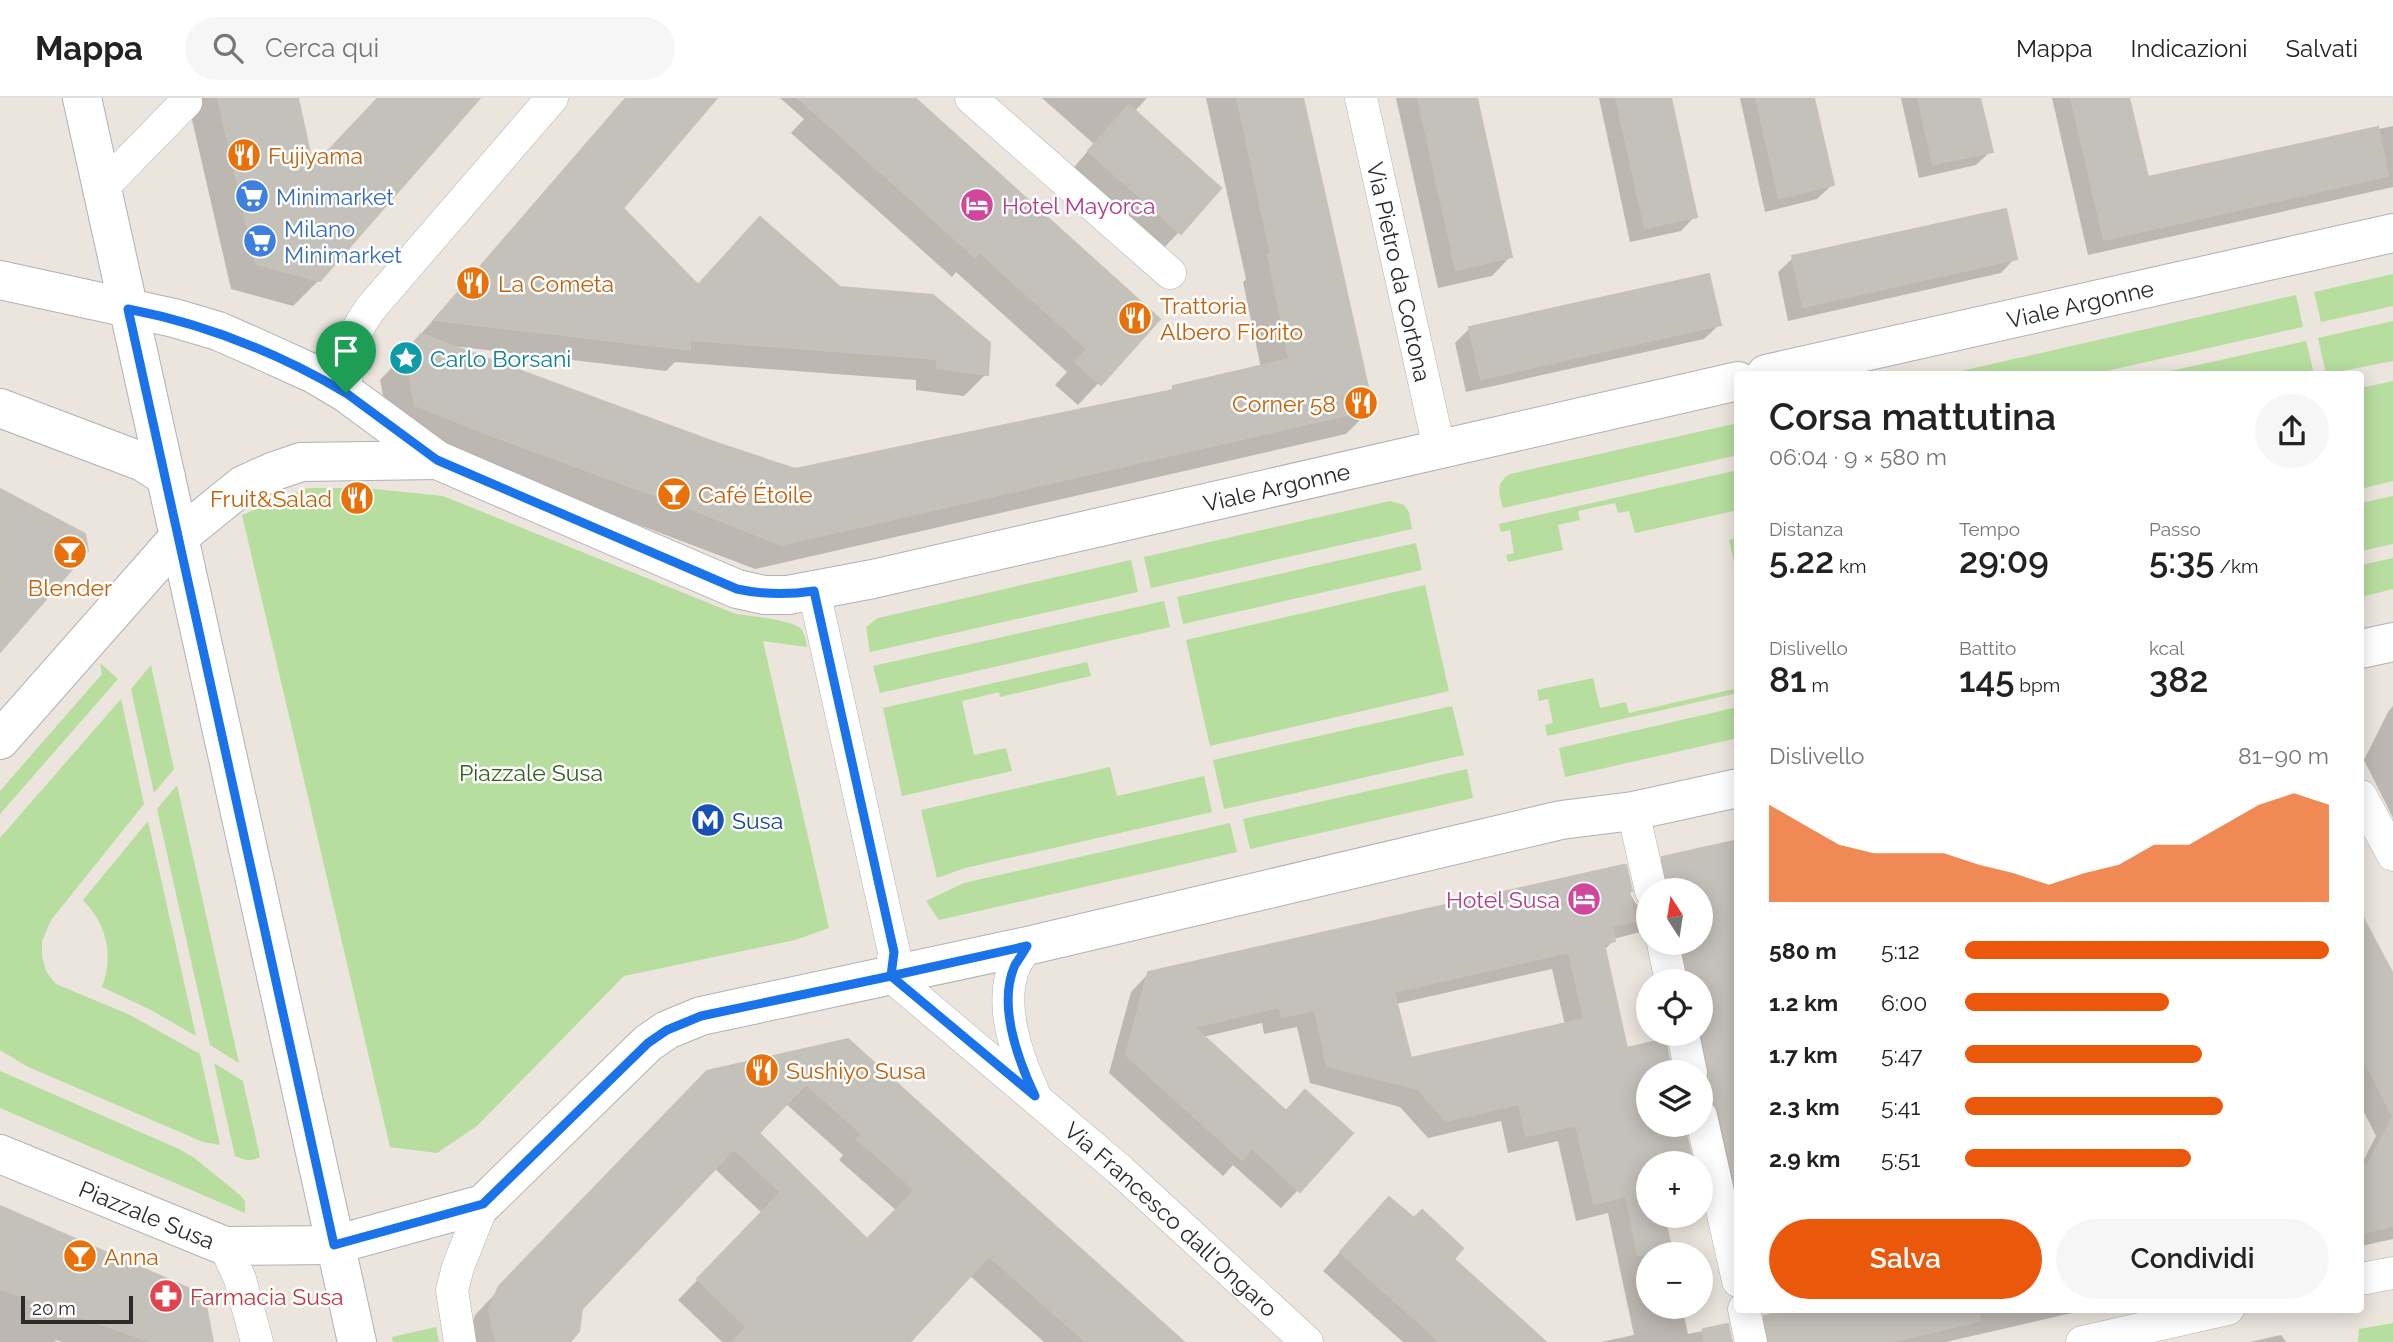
<!DOCTYPE html>
<html lang="it">
<head>
<meta charset="utf-8">
<style>
  :root { --surface:#fff; --page:#f6f6f6; --text:#222; --muted:#767676; --line:#e0e0e0; --accent:#ea580c }
  body { margin:0; font-family:Raleway,sans-serif; background:var(--page); color:var(--text); height:100vh; display:flex; flex-direction:column; font-size:26px; white-space:nowrap }
  * { box-sizing:border-box; margin:0 }
  p { font-size:23px; color:var(--muted) }
  .icon { flex:none; width:38px; height:38px; fill:none; stroke:currentColor; stroke-width:2; stroke-linecap:round; stroke-linejoin:round }
  .map { position:relative; flex:1; overflow:hidden }
  .sheet { position:absolute; left:1734px; top:273px; width:630px; height:942px; display:flex; flex-direction:column; background:var(--surface); border-radius:7px; box-shadow:0 4px 18px #0003 }
  .sheet>* { flex:none }
  .needle { width:46px; rotate:348deg }
  .controls { position:absolute; left:1636px; top:780px; display:grid; gap:14px }
  .controls a { display:grid; place-items:center; width:77px; height:77px; border-radius:50%; background:var(--surface); box-shadow:0 4px 18px #0003; font-size:35px }
  .scale { position:absolute; left:21px; bottom:18px; width:112px; box-sizing:border-box; padding-left:7px; border:4px solid #2b2b2b; border-top:0; font-size:19px; line-height:24px; white-space:nowrap; color:#2b2b2b; -webkit-text-stroke:5px #fff; paint-order:stroke }
  .pin { position:absolute; display:grid; place-items:center; width:60px; height:60px; color:#fff; margin:-72px -30px; border-radius:50% 50% 50% 0; rotate:-45deg; box-shadow:0 0 7px #0007 }
  .pin .icon { rotate:45deg }
  .round { display:grid; place-items:center; flex:none; width:74px; height:74px; border-radius:37px; background:var(--page) }
  .head { display:flex; align-items:center; justify-content:space-between; height:119px; padding:0 35px }
  h1 { font-size:38px; font-weight:600; line-height:52px }
  .figures { display:grid; grid-template-columns:repeat(3,1fr); gap:10px; height:119px; padding:7px 35px }
  .figures div { display:grid; align-content:center }
  .figures b { font-size:35px; font-weight:600 }
  .figures small { font-size:19px; font-weight:400 }
  .figures p { font-size:19px }
  .chart { height:196px; padding:14px 35px }
  .chart p { display:flex; justify-content:space-between }
  .chart svg { width:100%; height:126px; margin-top:7px; fill:var(--accent); opacity:.7 }
  .primary-button { display:flex; gap:14px; margin-top:auto; padding:14px 35px }
  .primary-button a { flex:1; height:80px; border-radius:42px; background:var(--accent); color:#fff; font-size:28px; font-weight:600; line-height:80px; text-align:center }
  .primary-button a+a { background:var(--page); color:var(--text) }
  ul { padding:0 35px; list-style:none; font-size:23px }
  li { display:grid; grid-template-columns:112px 84px 1fr; align-items:center; height:52px }
  li i { height:18px; border-radius:9px; background:var(--accent) }
  header { display:flex; align-items:center; gap:42px; box-sizing:border-box; height:98px; padding:0 35px; background:var(--surface); border-bottom:2px solid var(--line) }
  header strong { font-size:33px }
  nav { display:flex; gap:38px; margin-inline-start:auto; font-size:24px }
  .search { width:490px; height:63px; background:var(--page); display:flex; align-items:center; gap:18px; box-sizing:border-box; padding:0 24px; border-radius:38px; color:var(--muted); font-size:26px }
  .map>svg:first-child { display:block }
  .green { fill:#b7dd9f }
  .shadow { fill:#0003; fill-rule:evenodd }
  .building { fill:#c4c0ba; stroke:#c7c1b8; stroke-width:2; fill-rule:evenodd }
  .lines { fill:none; stroke-linecap:round; stroke-linejoin:round }
  .street-casing { stroke:#afb1ba; stroke-width:33 }
  .secondary-casing { stroke:#afb1ba; stroke-width:40 }
  .street { stroke:#fff; stroke-width:32 }
  .secondary { stroke:#fff; stroke-width:38 }
  .route-casing { stroke:#fff; stroke-width:14 }
  .route { stroke:#1a73e8; stroke-width:9 }
  .labels { text-anchor:middle; dominant-baseline:central; stroke-width:5; stroke-linejoin:round; paint-order:stroke }
  .food-label { font-size:23px; fill:#c56008; stroke:#fff; text-anchor:start }
  .shop-label { font-size:23px; fill:#366cbe; stroke:#fff; text-anchor:start }
  .hotel-label { font-size:23px; fill:#b23c85; stroke:#fff; text-anchor:start }
  .street-label { font-size:23px; fill:#2b2b2b; stroke:#fff }
  .culture-label { font-size:23px; fill:#0d838f; stroke:#fff; text-anchor:start }
  .park-label { font-size:23px; fill:#316221; stroke:#fff }
  .transit-label { font-size:23px; fill:#164399; stroke:#fff; text-anchor:start }
  .health-label { font-size:23px; fill:#be3a42; stroke:#fff; text-anchor:start }
</style>
</head>
<body>
<header>
<strong>Mappa</strong>
<div class="search"><svg class="icon" aria-label="search" viewBox="0 0 24 24"><circle cx="10" cy="10" r="6"/><path d="M15 15l6 6"/></svg>Cerca qui</div>
<nav><a>Mappa</a><a>Indicazioni</a><a>Salvati</a></nav>
</header>
<div class="map">
<svg width="2393" height="1244" viewBox="0 0 2393 1244">
  <rect width="100%" height="100%" fill="#ebe5de"/>
  <g class="green">
    <path d="M2393 176V208L2321 224 2314 194Z"/>
    <path d="M2296 197 2303 229 2093 276H1948Z"/>
    <path d="M2393 223V263L2326 276 2318 240Z"/>
    <path d="M2306 243 2314 276H2157Z"/>
    <path d="M2393 283V383L2361 391V290Z"/>
    <path d="M1738 325V357L1503 410C1499 396 1495 385 1510 376Z"/>
    <path d="M1738 372V412L1635 435 1629 413 1618 415 1615 405 1578 413 1580 422 1558 427 1563 452 1508 464 1506 457 1514 455 1510 432 1501 434 1499 426Z"/>
    <path d="M307 390H364L443 398 736 516C749 518 796 522 802 532 805 536 806 544 807 549L763 543 829 830 795 842 624 878 477 1028 437 1055 390 1049 242 417Z"/>
    <path d="M2393 398V446L2361 453V405Z"/>
    <path d="M1390 403 1404 407 1409 414 1412 431 1151 490 1144 459Z"/>
    <path d="M1738 440V482L1729 442Z"/>
    <path d="M1416 445 1422 472 1183 526 1177 499Z"/>
    <path d="M2393 460V491L2361 499V467Z"/>
    <path d="M1131 462 1138 494 870 554 866 529 878 520Z"/>
    <path d="M1425 487 1449 593 1210 648 1186 542Z"/>
    <path d="M1164 503 1170 529 880 595 873 568Z"/>
    <path d="M1087 564 1091 578 1000 599 999 594 962 603 974 657 1006 650 1012 673 902 698 883 610Z"/>
    <path d="M100 565 118 581 0 716V693L102 576Z"/>
    <path d="M151 567 174 671 154 695 131 591Z"/>
    <path d="M1593 580 1600 610 1626 604 1629 615 1738 590V595L1547 638 1545 627 1553 625 1548 601 1539 603 1537 592Z"/>
    <path d="M121 601 144 706 51 822 42 843V859L47 875 56 886 130 917 200 956 220 1047 203 1044 26 968 0 952V740Z"/>
    <path d="M1452 608 1464 657 1224 711 1213 662Z"/>
    <path d="M1738 609V640L1565 679 1559 650Z"/>
    <path d="M1110 669 1117 698 1204 678 1212 714 965 770 937 780 921 712Z"/>
    <path d="M1467 671 1473 700 1250 751 1243 721Z"/>
    <path d="M177 687 239 965 210 947 157 711Z"/>
    <path d="M148 723 196 938 151 912 102 889C114 856 107 827 83 802Z"/>
    <path d="M1230 725 1237 754 939 822 926 803 964 785Z"/>
    <path d="M214 965 243 983 260 1059C250 1064 244 1062 235 1058Z"/>
    <path d="M0 973 179 1051 193 1059 240 1097 245 1103V1115L0 1010Z"/>
    <path d="M2393 1225V1244H2358L2359 1231Z"/>
    <path d="M436 1229 439 1244H393L392 1239Z"/>
  </g>
  <g class="shadow">
    <path d="M187 0H296L311 72 379 0H478L319 182 293 208 231 191Z"/>
    <path d="M627 0H717L620 110 697 189 839 191 986 276 964 298 916 292V282L675 264 666 273 452 248 713 345 794 373 1168 295 1174 290 1261 270 1243 184 1246 181 1206 0H1301L1371 311 1346 336 755 471 390 332 380 282 416 244H414Z"/>
    <path d="M780 0H912L1158 221 1078 307 1055 287 1067 274 956 174 952 179 791 35 804 21Z"/>
    <path d="M1042 0H1147L1134 14 1179 134 1159 155 1069 75 1094 46Z"/>
    <path d="M1396 0H1475L1510 159 1492 178 1438 190Z"/>
    <path d="M1599 0H1670L1695 118 1681 133 1630 144Z"/>
    <path d="M1740 0H1811L1832 87 1817 101 1765 114Z"/>
    <path d="M1901 0H1979L1991 53 1976 67 1919 80Z"/>
    <path d="M2052 0H2127L2147 81 2393 28V89L2088 157Z"/>
    <path d="M1793 160H2015L2001 175 1788 223 1778 174Z"/>
    <path d="M1719 227 1704 241 1466 294 1455 245 1470 230Z"/>
    <path d="M2393 608V720L2364 662 2388 614Z"/>
    <path d="M1738 744V1108L1720 1112 1701 1027V975L1680 936H1701V884H1668L1659 845H1701V793H1648L1645 778 1663 760Z"/>
    <path d="M1625 769 1631 798 1636 806 1648 812V832L1613 841V843L1603 853 1626 952 1648 975V1118H1684L1664 1124 1648 1157V1209H1682L1688 1236 1727 1228 1732 1244H1601L1634 1237 1608 1115 1576 1123 1558 1043 1508 1055 1501 1023 1428 1040 1400 1009 1310 985 1297 929 1264 936 1262 925 1203 939 1298 1092 1281 1110 1233 1067 1223 1078 1109 975 1131 894 1149 875ZM1552 871 1565 927 1409 962 1396 906Z"/>
    <path d="M2361 820 2393 880V1141L2361 1148V1067L2376 1038 2361 1008Z"/>
    <path d="M847 943 1182 1244H1044L969 1177 907 1244H722L678 1202 762 1115 714 1070 581 1210 570 1244H472L470 1232 475 1217 687 995ZM785 1005 843 1057 839 1062 897 1113 867 1143 756 1035Z"/>
    <path d="M0 1110 212 1244H62L56 1242 55 1244H0Z"/>
    <path d="M1372 1119 1451 1161 1543 1244H1403L1323 1173Z"/>
    <path d="M1778 1211H2089L1946 1244H1748L1747 1237 1765 1219 1780 1216Z"/>
    <path d="M2281 1237 2286 1244H2250Z"/>
  </g>
  <g class="building">
    <path d="M218 0H298L313 69 378 0H480L320 183 256 166Z"/>
    <path d="M626 0H717L623 110 698 187 760 119 840 189 933 197 990 245 988 277 937 270V261L690 242V252L434 222Z"/>
    <path d="M798 0H915L1160 221 1101 287 1075 264 1087 251 979 154 975 159Z"/>
    <path d="M1237 0H1303L1373 311 781 447 689 410 490 337 415 307 405 255 421 236 714 344 795 371 1173 292V288L1289 261 1268 157 1271 156Z"/>
    <path d="M1418 0H1477L1512 159 1456 172Z"/>
    <path d="M1616 0H1671L1697 119 1645 130Z"/>
    <path d="M1756 0H1814L1834 87 1779 100Z"/>
    <path d="M1918 0H1980L1993 54 1933 66Z"/>
    <path d="M2071 0H2129L2148 79 2378 29 2388 78 2104 142Z"/>
    <path d="M1129 7 1221 90 1181 136 1088 53Z"/>
    <path d="M2006 111 2017 161 1803 209 1792 158Z"/>
    <path d="M1709 176 1721 227 1481 281 1469 229Z"/>
    <path d="M0 391 85 436 88 453 0 554Z"/>
    <path d="M1738 742V1095H1737L1719 1013 1714 1005 1701 1000V990L1708 981 1709 972 1701 932V884H1689L1683 850 1701 846V793H1669L1662 759Z"/>
    <path d="M1623 767H1626L1632 793H1629L1635 823 1612 828 1615 843 1604 846 1627 950 1665 941 1672 975H1648V1027H1684L1693 1066H1648V1118H1664L1673 1157H1638L1626 1098 1594 1106 1576 1027 1526 1038 1519 1006 1446 1023 1418 991 1327 968 1315 912 1282 919 1279 909 1194 929 1286 1013 1305 992 1353 1035 1300 1094 1252 1050 1242 1062 1126 957 1148 874ZM1569 854 1584 921 1411 960 1394 894Z"/>
    <path d="M2361 816 2393 876V1018L2361 957Z"/>
    <path d="M848 941 1184 1244H1086L989 1158 910 1244H733L747 1229 697 1181 781 1094 734 1051 582 1211 579 1233 570 1244H496L489 1211 499 1188 707 973ZM806 986 862 1036 857 1041 915 1092 867 1141 759 1035Z"/>
    <path d="M2393 1019V1128L2361 1135V1067L2368 1066Z"/>
    <path d="M1389 1099 1414 1120 1422 1112 1463 1150 1454 1161 1546 1244H1440L1340 1154Z"/>
    <path d="M0 1108 204 1197 213 1244H152L0 1191Z"/>
    <path d="M1794 1211H1978L1980 1223 1889 1244H1769L1764 1218Z"/>
    <path d="M1728 1226 1732 1244H1704L1703 1231Z"/>
  </g>
  <g class="lines">
    <g class="street-casing">
      <g id="street">
        <path d="M971 0 1170 175"/>
        <path id="s1" d="M1361 0 1439 350"/>
        <path d="M102 90 186 4 185 0"/>
        <path d="M346 295C346 256 348 243 370 211L552 0"/>
        <path id="s2" d="M814 493 894 854 891 878 1120 1072 1307 1244"/>
        <path d="M2361 698 2393 757"/>
        <path d="M1633 713 1651 793"/>
        <path d="M1663 845 1671 884"/>
        <path d="M1027 848C1023 854 1018 861 1015 867 998 905 1017 959 1033 993"/>
        <path d="M1683 936 1691 975"/>
        <path d="M1701 1018 1738 1183"/>
        <path d="M225 1148 240 1181 257 1244"/>
        <path d="M2361 1181 2393 1175"/>
        <path d="M1744 1211 1751 1244"/>
        <path d="M460 1244 452 1192 458 1169 483 1106"/>
        <path d="M2082 1244 2228 1211"/>
      </g>
    </g>
    <g class="secondary-casing">
      <g id="secondary">
        <path d="M82 0 357 1244"/>
        <path id="s3" d="M0 182 174 220 218 233 250 247 314 276 346 295 437 362 737 491 764 497H788L873 481 1738 283"/>
        <path id="s4" d="M1766 276 2393 135"/>
        <path d="M0 310 143 364 166 379"/>
        <path d="M2361 551 2393 544"/>
        <path d="M0 642 179 439 243 387 272 374 301 364 437 362"/>
        <path id="s5" d="M0 1056 225 1148 334 1147 483 1106 648 945 667 932 701 918 1027 848 1561 722 1633 713 1738 690"/>
      </g>
    </g>
    <use href="#street" class="street"/>
    <use href="#secondary" class="secondary"/>
  </g>
  <g class="lines">
    <g class="route-casing">
      <path id="route" d="M346 295C278 255 206 226 128 211L334 1147 483 1106 648 945 667 932 701 918 891 878 1035 998C1018 962 997 907 1015 867 1019 861 1023 855 1027 848L891 878 894 854 814 493C787 497 764 497 737 491L437 362 346 295"/>
    </g>
    <use href="#route" class="route"/>
  </g>
  <defs>
    <g id="restaurant-disc" transform="scale(1.75)"><circle r="9.5" fill="#e8710a" stroke="#fff"/><path d="M-5-6h1v4h1v-4h1v4h1v-4h1v5L-1.5 .5V6h-2V.5L-5-1ZM5-6V6H3V1.5H1.5Q1.5-4 5-6Z" fill="#fff"/></g>
    <g id="supermarket-disc" transform="scale(1.75)"><circle r="9.5" fill="#3f7fe0" stroke="#fff"/><path d="M-6-5.5h2.5l.6 2H6L4.5 2H-2.5L-4.4-4H-6ZM-1.5 3.2a1.3 1.3 0 1 0 .1 0ZM3 3.2a1.3 1.3 0 1 0 .1 0Z" fill="#fff"/></g>
    <g id="hotel-disc" transform="scale(1.75)"><circle r="9.5" fill="#d1479c" stroke="#fff"/><path d="M-6-4.5h1.5V1H6V5H4.5V3h-9V5H-6ZM-4 0a1.8 1.8 0 1 1 3.6 0ZM.5 0V-2.5h3Q6-2.5 6 0Z" fill="#fff"/></g>
    <g id="sight-disc" transform="scale(1.75)"><circle r="9.5" fill="#0f9aa8" stroke="#fff"/><path d="M0-6L1.8-2.2L6-1.7L2.9 1.2L3.7 5.4L0 3.3L-3.7 5.4L-2.9 1.2L-6-1.7L-1.8-2.2Z" fill="#fff"/></g>
    <g id="bar-disc" transform="scale(1.75)"><circle r="9.5" fill="#e8710a" stroke="#fff"/><path d="M-6-5H6L.8 .8V4.5H3.5V6h-7V4.5H-.8V.8Z" fill="#fff"/></g>
    <g id="metro-disc" transform="scale(1.75)"><circle r="9.5" fill="#1a4fb4" stroke="#fff"/><path d="M-5.5 5V-5H-3L0 0L3-5H5.5V5H3V-.5L0 4L-3-.5V5Z" fill="#fff"/></g>
    <g id="pharmacy-disc" transform="scale(1.75)"><circle r="9.5" fill="#e0444e" stroke="#fff"/><path d="M-2-6h4v4h4v4h-4v4h-4v-4h-4v-4h4Z" fill="#fff"/></g>
  </defs>
  <g fill-rule="evenodd">
    <use href="#restaurant-disc" x="244" y="57"/>
    <use href="#supermarket-disc" x="252" y="98"/>
    <use href="#hotel-disc" x="977" y="107"/>
    <use href="#supermarket-disc" x="260" y="143"/>
    <use href="#restaurant-disc" x="473" y="185"/>
    <use href="#restaurant-disc" x="1135" y="220"/>
    <use href="#sight-disc" x="406" y="260"/>
    <use href="#restaurant-disc" x="1361" y="305"/>
    <use href="#bar-disc" x="674" y="396"/>
    <use href="#restaurant-disc" x="357" y="400"/>
    <use href="#bar-disc" x="70" y="454"/>
    <use href="#metro-disc" x="708" y="722"/>
    <use href="#hotel-disc" x="1584" y="801"/>
    <use href="#restaurant-disc" x="762" y="972"/>
    <use href="#bar-disc" x="80" y="1158"/>
    <use href="#pharmacy-disc" x="166" y="1198"/>
  </g>
  <g class="labels">
    <g class="food-label">
      <text x="268" y="57">Fujiyama</text>
      <text x="498" y="185">La Cometa</text>
      <text x="1160" y="207">Trattoria<tspan x="1160" dy="26">Albero Fiorito</tspan></text>
      <text x="1336" y="305" text-anchor="end">Corner 58</text>
      <text x="698" y="396">Café Étoile</text>
      <text x="332" y="400" text-anchor="end">Fruit&amp;Salad</text>
      <text x="70" y="489" text-anchor="middle">Blender</text>
      <text x="786" y="972">Sushiyo Susa</text>
      <text x="104" y="1158">Anna</text>
    </g>
    <g class="shop-label">
      <text x="276" y="98">Minimarket</text>
      <text x="284" y="130">Milano<tspan x="284" dy="26">Minimarket</tspan></text>
    </g>
    <g class="hotel-label">
      <text x="1002" y="107">Hotel Mayorca</text>
      <text x="1560" y="801" text-anchor="end">Hotel Susa</text>
    </g>
    <g class="street-label">
      <text stroke="none"><textPath href="#s1" startOffset="178">Via Pietro da Cortona</textPath></text>
      <text stroke="none"><textPath href="#s4" startOffset="322">Viale Argonne</textPath></text>
      <text stroke="none"><textPath href="#s3" startOffset="1358">Viale Argonne</textPath></text>
      <text stroke="none"><textPath href="#s5" startOffset="159">Piazzale Susa</textPath></text>
      <text stroke="none"><textPath href="#s2" startOffset="765">Via Francesco dall'Ongaro</textPath></text>
    </g>
    <g class="culture-label">
      <text x="430" y="260">Carlo Borsani</text>
    </g>
    <g class="park-label">
      <text x="531" y="674">Piazzale Susa</text>
    </g>
    <g class="transit-label">
      <text x="732" y="722">Susa</text>
    </g>
    <g class="health-label">
      <text x="190" y="1198">Farmacia Susa</text>
    </g>
  </g>
</svg>
<div class="controls">
<a><svg class="needle" viewBox="-14 -14 28 28"><path d="M0-13l5 13h-10z" fill="#e53935"/><path d="M0 13l5-13h-10z" fill="#767676"/></svg></a>
<a><svg class="icon" aria-label="locate" viewBox="0 0 24 24"><circle cx="12" cy="12" r="6"/><path d="M12 2v4M12 18v4M2 12h4M18 12h4"/></svg></a>
<a><svg class="icon" aria-label="layers" viewBox="0 0 24 24"><path d="M12 4l9 5-9 5-9-5zM3 14l9 5 9-5"/></svg></a>
<a>+</a>
<a>−</a>
</div>
<div class="scale">20 m</div>
<div class="pin" style="left:346px;top:295px;background:#1e9e55"><svg class="icon" aria-label="arrive" viewBox="0 0 24 24"><path d="M6 21V4h12l-3 4 3 4H6"/></svg></div>
<section class="sheet">
<div class="head"><div><h1>Corsa mattutina</h1><p>06:04 · 9 × 580 m</p></div><a class="round"><svg class="icon" aria-label="share" viewBox="0 0 24 24"><path d="M12 15V3M7 8l5-5 5 5M5 13v7h14v-7"/></svg></a></div>
<div class="figures">
<div><p>Distanza</p><b>5.22<small> km</small></b></div>
<div><p>Tempo</p><b>29:09</b></div>
<div><p>Passo</p><b>5:35<small> /km</small></b></div>
</div>
<div class="figures">
<div><p>Dislivello</p><b>81<small> m</small></b></div>
<div><p>Battito</p><b>145<small> bpm</small></b></div>
<div><p>kcal</p><b>382</b></div>
</div>
<div class="chart"><p><span>Dislivello</span>81–90 m</p>
<svg viewBox="0 0 160 44" preserveAspectRatio="none"><path d="M0 44V10L10 17L20 24L30 27L40 27L50 27L60 31L70 34L80 38L90 34L100 31L110 24L120 24L130 17L140 10L150 6L160 10V44z"/></svg>
</div>
<ul>
<li><b>580 m</b>5:12<i style="width:100%"></i></li>
<li><b>1.2 km</b>6:00<i style="width:56%"></i></li>
<li><b>1.7 km</b>5:47<i style="width:65%"></i></li>
<li><b>2.3 km</b>5:41<i style="width:71%"></i></li>
<li><b>2.9 km</b>5:51<i style="width:62%"></i></li>
</ul>
<div class="primary-button"><a>Salva</a><a>Condividi</a></div>
</section>
</div>
</body>
</html>
